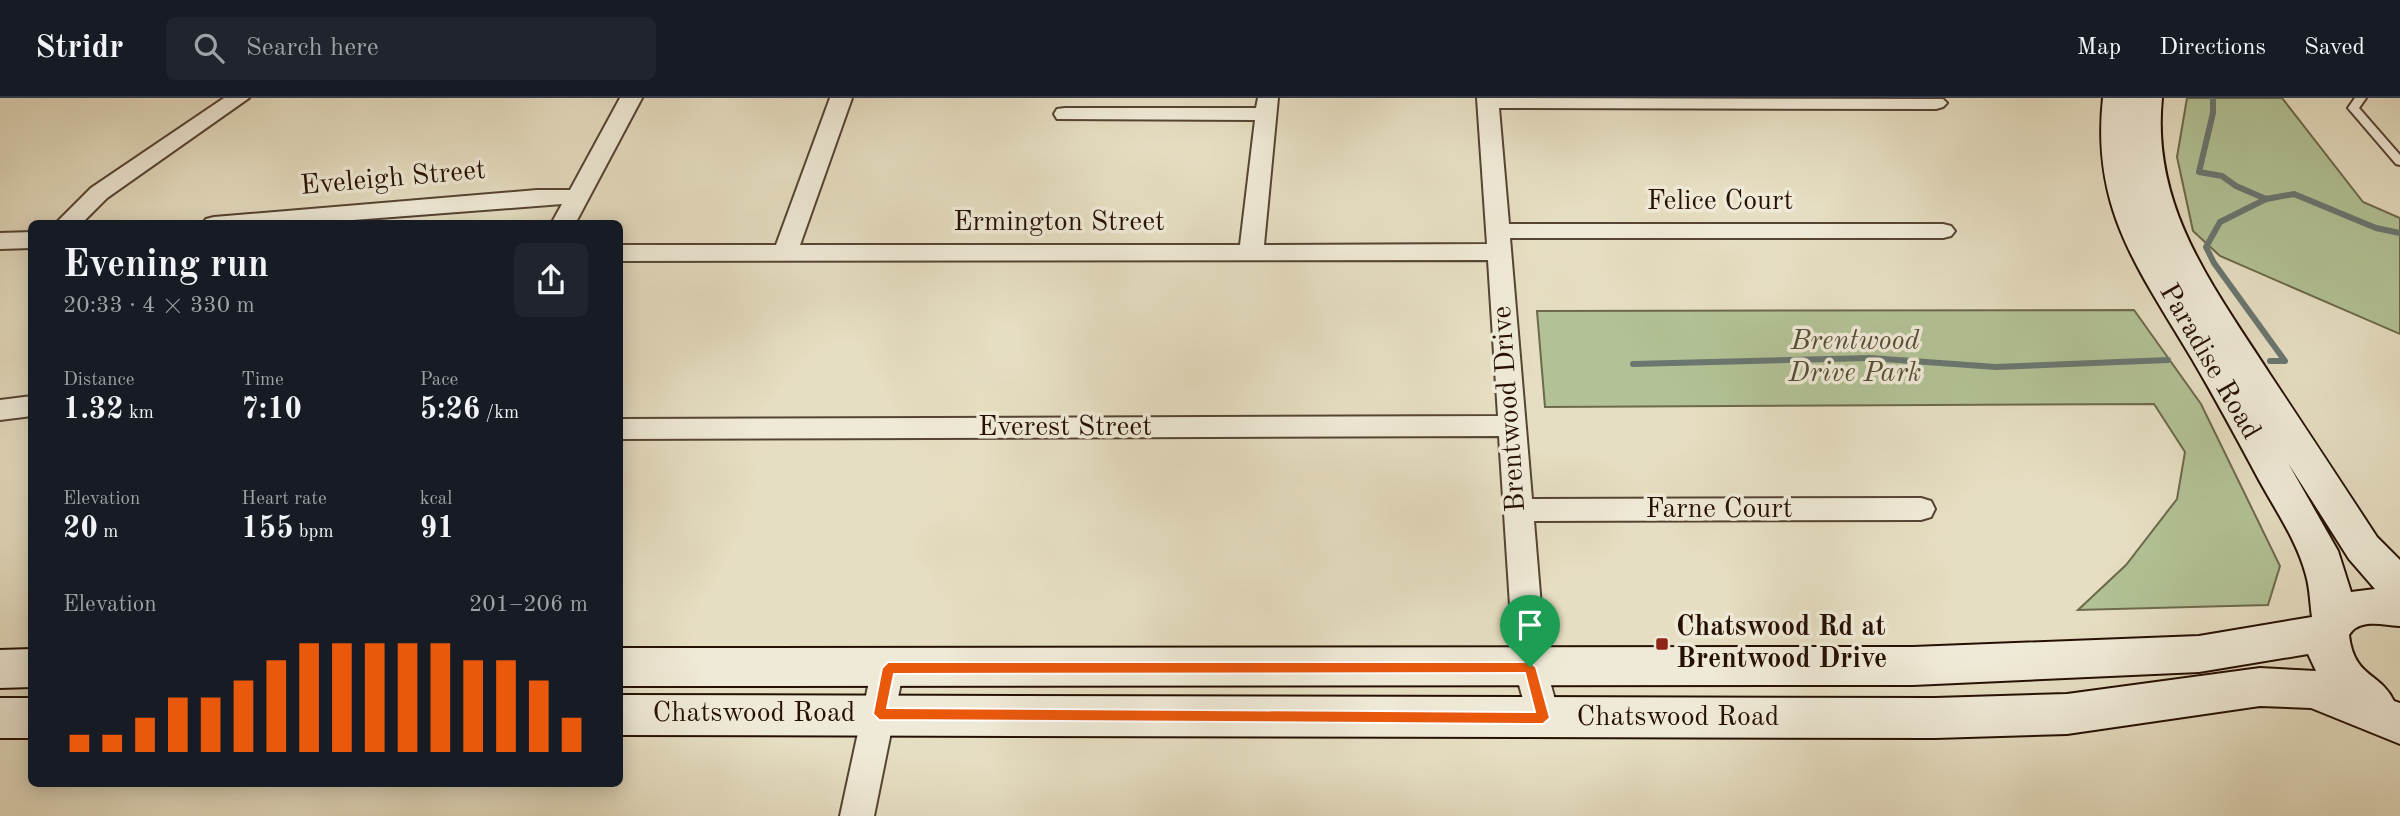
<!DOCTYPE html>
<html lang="en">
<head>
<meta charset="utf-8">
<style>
  :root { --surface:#171b24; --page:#20242c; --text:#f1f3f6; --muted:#9ea1a6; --line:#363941; --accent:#ea580c }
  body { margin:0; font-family:"Old Standard TT",serif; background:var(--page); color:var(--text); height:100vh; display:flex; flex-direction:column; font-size:26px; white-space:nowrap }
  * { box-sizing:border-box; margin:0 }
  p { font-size:23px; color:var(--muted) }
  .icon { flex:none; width:38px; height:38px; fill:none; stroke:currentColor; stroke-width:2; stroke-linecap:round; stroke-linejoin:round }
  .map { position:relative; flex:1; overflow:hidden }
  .details { position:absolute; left:28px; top:122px; width:595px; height:567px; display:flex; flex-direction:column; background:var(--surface); border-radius:10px; box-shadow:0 4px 18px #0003 }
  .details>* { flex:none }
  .pin { position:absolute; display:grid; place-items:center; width:60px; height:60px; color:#fff; margin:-72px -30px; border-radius:50% 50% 50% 0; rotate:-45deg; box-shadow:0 0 7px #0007 }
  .pin .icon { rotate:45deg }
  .round { display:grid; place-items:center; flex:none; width:74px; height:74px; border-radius:10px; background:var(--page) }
  .headline { display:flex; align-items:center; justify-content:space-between; height:119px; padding:0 35px }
  h1 { font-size:38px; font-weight:600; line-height:52px }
  .stats { display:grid; grid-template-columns:repeat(3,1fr); gap:10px; height:119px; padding:7px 35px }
  .stats div { display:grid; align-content:center }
  .stats b { font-size:30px; font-weight:600 }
  .stats small { font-size:19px; font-weight:400 }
  .stats p { font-size:19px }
  .chart { height:196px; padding:14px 35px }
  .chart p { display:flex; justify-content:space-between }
  .chart svg { width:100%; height:126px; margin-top:7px; stroke:var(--accent); stroke-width:6 }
  header { display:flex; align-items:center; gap:42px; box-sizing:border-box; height:98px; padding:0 35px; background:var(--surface); border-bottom:2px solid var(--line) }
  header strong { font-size:33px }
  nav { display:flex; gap:38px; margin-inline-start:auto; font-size:24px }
  .search { width:490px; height:63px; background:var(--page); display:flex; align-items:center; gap:18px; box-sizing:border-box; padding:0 24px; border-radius:10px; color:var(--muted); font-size:26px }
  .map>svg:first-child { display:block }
  .green { fill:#b2c296; stroke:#6c694c; stroke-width:2 }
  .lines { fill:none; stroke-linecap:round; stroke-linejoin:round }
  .stream { stroke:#6a7771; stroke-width:6 }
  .service-casing { stroke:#564433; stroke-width:4 }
  .minor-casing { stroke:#564433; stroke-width:4 }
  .secondary-casing { stroke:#261003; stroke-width:4 }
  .service { fill:#efead7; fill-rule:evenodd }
  .minor { fill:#efead7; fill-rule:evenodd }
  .secondary { fill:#efead7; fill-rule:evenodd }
  .route { fill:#ea580c; stroke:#fff; stroke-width:2; fill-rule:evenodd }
  .poi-dot { fill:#8f2418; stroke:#efead7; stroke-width:2.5 }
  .labels { text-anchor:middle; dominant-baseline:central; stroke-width:7; stroke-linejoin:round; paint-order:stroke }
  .street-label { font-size:28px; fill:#261003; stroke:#efead7 }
  .park-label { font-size:28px; font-style:italic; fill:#574e36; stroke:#efead7 }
  .poi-label { font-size:28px; font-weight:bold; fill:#261003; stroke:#efead7; text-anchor:start }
</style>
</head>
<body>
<header>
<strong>Stridr</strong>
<div class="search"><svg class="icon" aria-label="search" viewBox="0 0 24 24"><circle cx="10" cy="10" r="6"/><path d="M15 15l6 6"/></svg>Search here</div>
<nav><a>Map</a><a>Directions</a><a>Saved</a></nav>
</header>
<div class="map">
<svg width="2400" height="718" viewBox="0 0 2400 718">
  <rect width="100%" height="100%" fill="#e6dec2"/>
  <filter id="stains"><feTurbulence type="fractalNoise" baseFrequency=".00286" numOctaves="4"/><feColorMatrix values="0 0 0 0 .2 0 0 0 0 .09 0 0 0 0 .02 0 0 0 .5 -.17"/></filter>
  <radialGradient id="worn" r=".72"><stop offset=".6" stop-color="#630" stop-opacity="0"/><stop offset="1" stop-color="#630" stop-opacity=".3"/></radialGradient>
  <g class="green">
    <path d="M2187 0H2282L2363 104 2400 120V236L2220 158 2193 133 2177 59Z"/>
    <path d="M2134 212 2201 306 2280 468 2268 507 2078 512 2126 467 2177 401 2185 354 2154 306 1545 309 1537 213Z"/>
  </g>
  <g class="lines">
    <g class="stream">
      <path d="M2213 0V15L2199 74 2222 78 2236 88 2266 101 2294 96 2376 130 2400 135"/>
      <path d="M2266 101 2220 124 2206 149 2214 165 2285 263H2270"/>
      <path d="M1633 266 1870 260 1996 269 2168 262"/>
    </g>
    <g class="service-casing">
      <path id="service" d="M2355 0H2366L2359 10 2400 57V67L2396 66 2348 10Z"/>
    </g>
    <g class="minor-casing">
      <g id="minor">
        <path d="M224 0H249L107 100 81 126H55L91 90Z"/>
        <path d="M620 0H642L575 126H551L562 106 301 126H202L206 121 214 119 537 92H570Z"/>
        <path d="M830 0H852L800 147H1240L1255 22 1057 21 1054 16 1057 11 1065 10H1256L1258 0H1278L1264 147 1487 146 1477 0 1943 1 1947 5 1943 9 1936 11 1499 10 1509 126H1943L1951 128 1955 133 1951 138 1943 140H1510L1532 401 1921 400 1931 403 1935 411 1931 419 1921 422 1534 423 1546 569 1560 620 1555 630 1543 634 1531 630 1514 569 1499 338 620 341V321L1498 318 1488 162 620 163V147H776Z"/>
        <path d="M32 134V150L0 151V135Z"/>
        <path d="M32 298V318L0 322V302Z"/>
        <path d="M888 556 899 560 904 570 874 718H840L872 570 877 560Z"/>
      </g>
    </g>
    <g class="secondary-casing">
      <g id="secondary">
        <path d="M2103 0H2162C2151 109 2213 188 2269 275 2305 329 2341 384 2377 439L2400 462V528C2382 527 2359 520 2349 537 2354 580 2380 574 2394 603L2400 605V646L2311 610 2260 608 2067 636 1935 640 620 637V597L1935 600 2067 596 2260 570 2316 573 2308 556 2199 574 1913 587 620 588V550L1913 549 2199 538 2312 519C2310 505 2310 491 2306 477 2297 443 2276 413 2259 382 2237 341 2215 300 2192 261 2138 170 2091 111 2103 0ZM2288 365 2349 461 2375 491 2351 494 2338 453Z"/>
        <path d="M32 551V589L0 590V552Z"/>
        <rect x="0" y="600" width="32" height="40"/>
      </g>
    </g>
    <use href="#service" class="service"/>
    <use href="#minor" class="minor"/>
    <use href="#secondary" class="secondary"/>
  </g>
  <path class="route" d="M888 564H1530L1536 569 1550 620 1543 626 879 622 873 616 882 570ZM1525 575 1535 614 887 610 894 576Z"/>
  <rect class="poi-dot" x="1655" y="539" width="14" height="14" rx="3.5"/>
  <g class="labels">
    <g class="street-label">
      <text transform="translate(393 81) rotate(-5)">Eveleigh Street</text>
      <text x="1720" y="104">Felice Court</text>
      <text x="1059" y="125">Ermington Street</text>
      <text transform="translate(2209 264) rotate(60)">Paradise Road</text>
      <text transform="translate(1510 311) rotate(-94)">Brentwood Drive</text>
      <text x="1065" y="330">Everest Street</text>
      <text x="1719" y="412">Farne Court</text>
      <text x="754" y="616">Chatswood Road</text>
      <text x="1678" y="620">Chatswood Road</text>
    </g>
    <g class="park-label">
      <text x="1855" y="244">Brentwood<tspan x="1855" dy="32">Drive Park</tspan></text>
    </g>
    <g class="poi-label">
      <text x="1676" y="530">Chatswood Rd at<tspan x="1676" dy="32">Brentwood Drive</tspan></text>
    </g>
  </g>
  <rect width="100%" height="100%" filter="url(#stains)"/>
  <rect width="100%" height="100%" fill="url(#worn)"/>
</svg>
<div class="pin" style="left:1530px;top:569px;background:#1e9e55"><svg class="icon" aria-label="arrive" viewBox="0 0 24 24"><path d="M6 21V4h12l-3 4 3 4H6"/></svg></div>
<section class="details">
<div class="headline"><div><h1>Evening run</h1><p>20:33 · 4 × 330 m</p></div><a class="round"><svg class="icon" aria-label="share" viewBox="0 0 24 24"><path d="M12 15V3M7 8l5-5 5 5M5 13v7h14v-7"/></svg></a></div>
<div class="stats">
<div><p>Distance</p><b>1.32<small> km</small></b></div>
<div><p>Time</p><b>7:10</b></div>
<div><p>Pace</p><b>5:26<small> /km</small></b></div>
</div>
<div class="stats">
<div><p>Elevation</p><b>20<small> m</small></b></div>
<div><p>Heart rate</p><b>155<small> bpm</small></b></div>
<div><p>kcal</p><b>91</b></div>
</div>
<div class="chart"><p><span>Elevation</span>201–206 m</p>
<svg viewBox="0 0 160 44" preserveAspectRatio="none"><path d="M5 44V38M15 44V38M25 44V32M35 44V25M45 44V25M55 44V19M65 44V12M75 44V6M85 44V6M95 44V6M105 44V6M115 44V6M125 44V12M135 44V12M145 44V19M155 44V32"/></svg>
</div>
</section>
</div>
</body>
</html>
